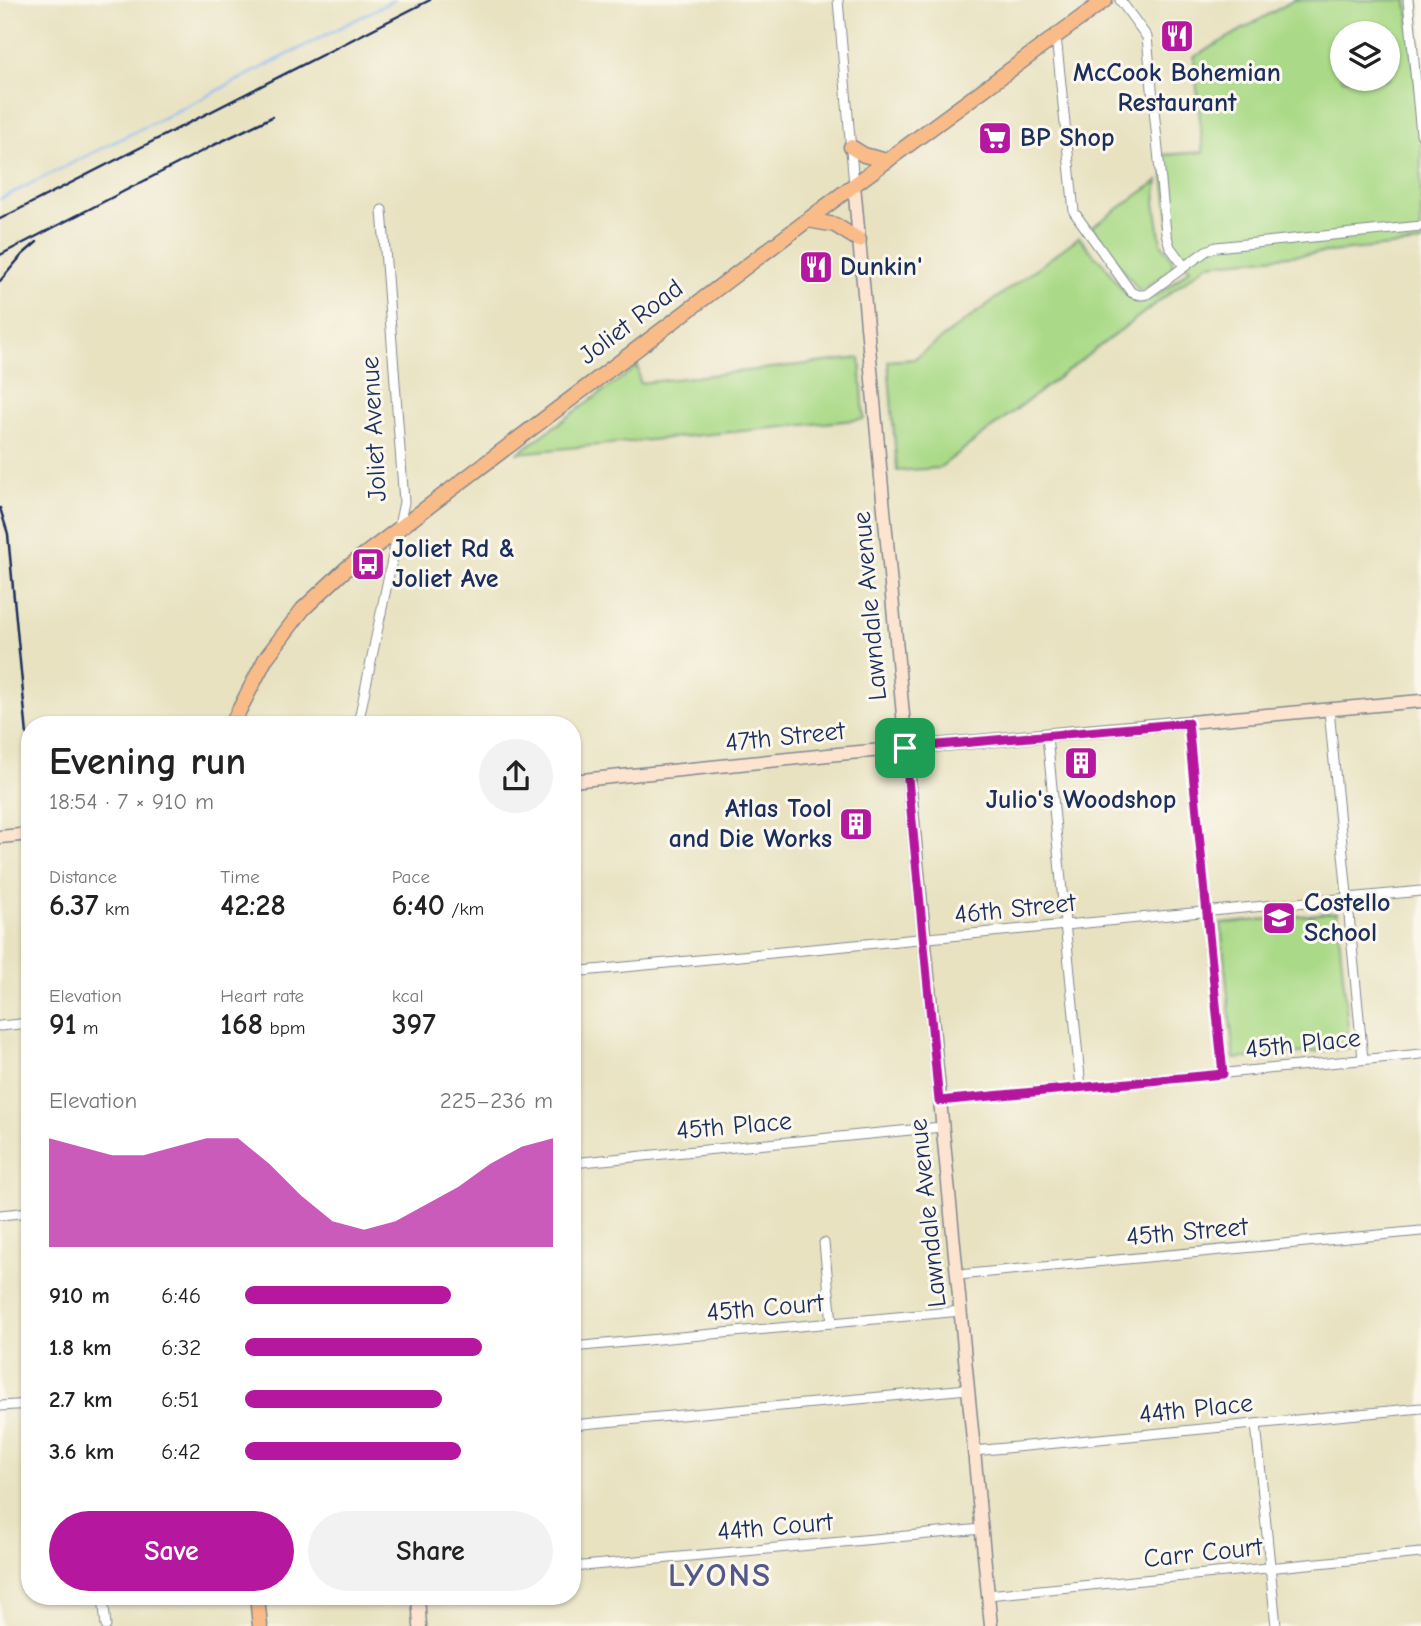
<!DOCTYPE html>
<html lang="en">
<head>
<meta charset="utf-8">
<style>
  :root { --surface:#fff; --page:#f2f2f2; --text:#222; --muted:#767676; --accent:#b5179e }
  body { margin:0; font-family:"Comic Neue",sans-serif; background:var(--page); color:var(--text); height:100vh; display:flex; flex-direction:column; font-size:26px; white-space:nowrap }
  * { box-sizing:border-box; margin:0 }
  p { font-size:23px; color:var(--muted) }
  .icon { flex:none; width:38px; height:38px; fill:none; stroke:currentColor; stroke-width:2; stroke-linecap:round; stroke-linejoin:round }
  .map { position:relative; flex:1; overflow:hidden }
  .panel { position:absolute; left:21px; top:716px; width:560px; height:889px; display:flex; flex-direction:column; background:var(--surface); border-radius:28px; box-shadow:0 2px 5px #0004 }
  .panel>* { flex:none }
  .fabs { position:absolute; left:1330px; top:21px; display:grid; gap:14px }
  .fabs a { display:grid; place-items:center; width:70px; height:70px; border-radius:50%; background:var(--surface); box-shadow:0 2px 5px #0004; font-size:35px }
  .pin { position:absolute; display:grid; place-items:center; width:60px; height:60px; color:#fff; margin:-30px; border-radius:14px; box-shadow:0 4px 10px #0006 }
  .round { display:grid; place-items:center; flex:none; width:74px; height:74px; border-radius:37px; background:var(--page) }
  .headline { display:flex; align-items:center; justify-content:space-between; height:119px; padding:0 28px }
  h1 { font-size:38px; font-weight:700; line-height:52px }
  .metrics { display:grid; grid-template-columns:repeat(3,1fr); gap:10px; height:119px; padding:7px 28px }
  .metrics div { display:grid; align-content:center }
  .metrics b { font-size:30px; font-weight:700 }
  .metrics small { font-size:19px; font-weight:400 }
  .metrics p { font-size:19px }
  .chart { height:196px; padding:14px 28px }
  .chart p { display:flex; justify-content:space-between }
  .chart svg { width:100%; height:126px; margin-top:7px; fill:var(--accent); opacity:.7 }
  .cta { display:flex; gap:14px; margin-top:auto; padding:14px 28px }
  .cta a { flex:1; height:80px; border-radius:42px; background:var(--accent); color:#fff; font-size:28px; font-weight:700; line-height:80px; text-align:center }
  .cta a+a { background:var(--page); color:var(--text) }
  ul { padding:0 28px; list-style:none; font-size:23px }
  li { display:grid; grid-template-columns:112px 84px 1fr; align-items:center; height:52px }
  li i { height:18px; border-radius:9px; background:var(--accent) }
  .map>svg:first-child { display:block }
  .green { fill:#aada87; stroke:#628472; stroke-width:2; fill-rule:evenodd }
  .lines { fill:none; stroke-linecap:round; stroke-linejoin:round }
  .stream { stroke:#87b8f4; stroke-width:2.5 }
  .street-casing { stroke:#828890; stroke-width:11 }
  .secondary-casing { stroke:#828890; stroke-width:15 }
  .primary-casing { stroke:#828890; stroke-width:17 }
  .street { stroke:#fff; stroke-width:9 }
  .secondary { stroke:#fde4d0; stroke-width:12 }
  .primary { stroke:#f9bc89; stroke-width:14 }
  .rail { stroke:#1b2f5e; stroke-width:2.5 }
  .route-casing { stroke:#fff; stroke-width:14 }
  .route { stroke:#b5179e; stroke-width:9 }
  .labels { text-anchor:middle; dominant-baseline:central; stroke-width:6; stroke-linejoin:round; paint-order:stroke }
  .poi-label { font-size:26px; font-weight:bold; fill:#1b2f5e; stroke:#fbf7ec; text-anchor:start }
  .street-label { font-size:26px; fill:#1b2f5e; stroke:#fbf7ec }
  .district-label { font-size:33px; font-weight:bold; letter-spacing:2px; fill:#525887; stroke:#fbf7ec }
</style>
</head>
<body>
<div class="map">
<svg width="1421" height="1626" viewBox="0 0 1421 1626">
  <rect width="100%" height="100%" fill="#fbf7ec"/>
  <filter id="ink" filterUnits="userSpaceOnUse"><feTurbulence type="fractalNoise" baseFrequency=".0143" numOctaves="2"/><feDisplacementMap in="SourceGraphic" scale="14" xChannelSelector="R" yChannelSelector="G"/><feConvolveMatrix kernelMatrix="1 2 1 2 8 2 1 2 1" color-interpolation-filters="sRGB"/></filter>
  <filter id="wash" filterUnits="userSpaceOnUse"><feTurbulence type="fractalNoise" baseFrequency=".00686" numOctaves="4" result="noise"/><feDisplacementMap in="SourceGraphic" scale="28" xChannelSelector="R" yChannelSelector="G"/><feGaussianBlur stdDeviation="1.57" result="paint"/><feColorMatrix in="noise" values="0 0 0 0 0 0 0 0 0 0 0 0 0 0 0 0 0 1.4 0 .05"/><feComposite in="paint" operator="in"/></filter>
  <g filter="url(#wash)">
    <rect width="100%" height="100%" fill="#e8e2c1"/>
    <g class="green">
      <path d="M1294 0H1407L1421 132V243L1208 264 939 468 897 471 888 361 914 359 1079 237 1096 257 1101 260C1108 269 1120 289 1128 296 1148 312 1174 281 1190 269L1172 248 1162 155 1203 152 1194 57ZM1342 33H1388V79H1342Z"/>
      <path d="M1158 181 1155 202 1161 243 1171 258 1173 264 1171 270 1144 289H1138L1110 253 1108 248 1092 227Z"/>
      <path d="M860 358 864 419 518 453 638 366 640 383Z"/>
      <path d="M1337 912 1350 1048 1234 1059 1221 924Z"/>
    </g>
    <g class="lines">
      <path class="stream" d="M0 199 209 95 394 0"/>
    </g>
  </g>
  <g filter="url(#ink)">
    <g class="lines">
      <g class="street-casing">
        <g id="street">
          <path d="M838 0 854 185"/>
          <path d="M1120 0 1147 37 1166 233 1170 247 1184 266"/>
          <path d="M1408 0 1421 134"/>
          <path d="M1056 36 1074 212 1131 292C1136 295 1141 296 1147 294L1206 251 1216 247 1421 226"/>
          <path d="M1329 710 1363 1059"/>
          <path d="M1188 723 1223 1074"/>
          <path d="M358 724 404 502 382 210"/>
          <path d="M1047 736 1081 1088"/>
          <path d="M572 972 1421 891"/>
          <path d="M0 1026 30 1023"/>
          <path d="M939 1101 1421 1054"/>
          <path d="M572 1163 942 1127"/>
          <path d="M0 1215 30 1212"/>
          <path d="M824 1243 832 1323"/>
          <path d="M958 1275 1421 1231"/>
          <path d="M572 1347 961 1311"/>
          <path d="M0 1406 30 1404"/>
          <path d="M1256 1424 1276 1626"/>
          <path d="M572 1425 968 1389"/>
          <path d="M974 1451 1421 1408"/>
          <path d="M572 1567 982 1529"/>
          <path d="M988 1595 1421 1553"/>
          <path d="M103 1596 106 1626"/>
        </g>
      </g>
      <g class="secondary-casing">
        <g id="secondary">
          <path d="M854 185 910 791 991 1626"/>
          <path d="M572 781 838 754 1421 701"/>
          <path d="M0 837 30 834"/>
          <path d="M418 1596 420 1626"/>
        </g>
      </g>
      <g class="primary-casing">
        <g id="primary">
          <path d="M851 147 864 155 887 161"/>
          <path d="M808 220 835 225 859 240"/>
          <path d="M232 724 266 658 303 609 347 568 854 185 1105 0"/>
          <path d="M257 1596 260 1626"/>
        </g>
      </g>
      <use href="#street" class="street"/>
      <use href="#secondary" class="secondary"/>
      <use href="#primary" class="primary"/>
      <g class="rail">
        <path d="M0 219 430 0"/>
        <path d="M0 255 212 146 272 117"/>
        <path d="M0 281 22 255 37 242"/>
        <path d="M0 508 8 534 9 546 27 735"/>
      </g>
    </g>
  </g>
  <g class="lines" filter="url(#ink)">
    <g class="route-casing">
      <path id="route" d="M1188 723 1223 1074 939 1101 905 748Z"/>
    </g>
    <use href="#route" class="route"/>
  </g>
  <defs>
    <g id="restaurant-square" transform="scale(1.75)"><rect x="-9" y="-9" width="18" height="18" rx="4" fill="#b5179e" stroke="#fbf7ec"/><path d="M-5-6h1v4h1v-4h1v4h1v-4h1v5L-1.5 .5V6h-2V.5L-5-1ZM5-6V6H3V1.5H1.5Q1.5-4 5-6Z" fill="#fff"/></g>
    <g id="supermarket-square" transform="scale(1.75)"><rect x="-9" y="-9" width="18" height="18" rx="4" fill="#b5179e" stroke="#fbf7ec"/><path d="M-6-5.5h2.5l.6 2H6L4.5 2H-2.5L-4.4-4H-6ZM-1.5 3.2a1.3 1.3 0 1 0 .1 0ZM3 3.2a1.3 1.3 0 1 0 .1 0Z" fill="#fff"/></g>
    <g id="bus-square" transform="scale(1.75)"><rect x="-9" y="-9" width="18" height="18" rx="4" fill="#b5179e" stroke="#fbf7ec"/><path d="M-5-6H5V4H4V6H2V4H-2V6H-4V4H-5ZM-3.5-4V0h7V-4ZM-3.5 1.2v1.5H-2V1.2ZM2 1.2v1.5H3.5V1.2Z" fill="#fff"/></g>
    <g id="building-square" transform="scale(1.75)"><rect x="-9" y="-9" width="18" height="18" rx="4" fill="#b5179e" stroke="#fbf7ec"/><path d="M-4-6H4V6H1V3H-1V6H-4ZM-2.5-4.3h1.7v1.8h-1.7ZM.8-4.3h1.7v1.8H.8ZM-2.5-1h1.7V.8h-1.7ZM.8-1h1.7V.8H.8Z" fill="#fff"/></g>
    <g id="school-square" transform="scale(1.75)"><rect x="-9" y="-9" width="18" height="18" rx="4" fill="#b5179e" stroke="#fbf7ec"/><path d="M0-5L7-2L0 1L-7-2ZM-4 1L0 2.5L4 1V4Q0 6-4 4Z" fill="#fff"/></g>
  </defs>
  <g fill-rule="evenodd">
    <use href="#restaurant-square" x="1177" y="36"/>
    <use href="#supermarket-square" x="995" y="138"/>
    <use href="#restaurant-square" x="816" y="267"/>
    <use href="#bus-square" x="368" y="564"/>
    <use href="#building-square" x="1081" y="763"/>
    <use href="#building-square" x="856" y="824"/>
    <use href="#school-square" x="1279" y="918"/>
  </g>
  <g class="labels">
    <g class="poi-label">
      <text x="1177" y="73" text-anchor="middle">McCook Bohemian<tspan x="1177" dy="30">Restaurant</tspan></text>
      <text x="1020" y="138">BP Shop</text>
      <text x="840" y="267">Dunkin'</text>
      <text x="392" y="549">Joliet Rd &amp;<tspan x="392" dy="30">Joliet Ave</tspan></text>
      <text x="1081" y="800" text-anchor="middle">Julio's Woodshop</text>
      <text x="832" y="809" text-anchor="end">Atlas Tool<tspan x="832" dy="30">and Die Works</tspan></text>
      <text x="1304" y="903">Costello<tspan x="1304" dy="30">School</tspan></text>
    </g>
    <g class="street-label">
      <text transform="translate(631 322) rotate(-37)">Joliet Road</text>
      <text transform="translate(374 429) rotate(-93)">Joliet Avenue</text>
      <text transform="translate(870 606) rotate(-95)">Lawndale Avenue</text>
      <text transform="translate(785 737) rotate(-6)">47th Street</text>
      <text transform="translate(1015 909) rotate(-6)">46th Street</text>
      <text transform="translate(1303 1044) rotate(-6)">45th Place</text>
      <text transform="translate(734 1126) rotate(-5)">45th Place</text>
      <text transform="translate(928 1213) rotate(-96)">Lawndale Avenue</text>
      <text transform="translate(1187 1232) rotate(-5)">45th Street</text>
      <text transform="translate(765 1308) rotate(-5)">45th Court</text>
      <text transform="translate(1196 1409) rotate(-6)">44th Place</text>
      <text transform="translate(775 1527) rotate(-5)">44th Court</text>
      <text transform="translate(1203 1553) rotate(-6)">Carr Court</text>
    </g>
    <g class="district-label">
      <text x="720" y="1575">LYONS</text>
    </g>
  </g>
</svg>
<div class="fabs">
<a><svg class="icon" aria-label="layers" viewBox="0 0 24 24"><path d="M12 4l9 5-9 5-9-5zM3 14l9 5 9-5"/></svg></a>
</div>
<div class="pin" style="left:905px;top:748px;background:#1e9e55"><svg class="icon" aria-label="arrive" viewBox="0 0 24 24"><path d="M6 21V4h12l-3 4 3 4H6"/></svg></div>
<section class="panel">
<div class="headline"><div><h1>Evening run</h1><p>18:54 · 7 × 910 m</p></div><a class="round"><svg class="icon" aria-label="share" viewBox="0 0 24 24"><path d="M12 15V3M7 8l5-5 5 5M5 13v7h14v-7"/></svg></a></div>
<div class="metrics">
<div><p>Distance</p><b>6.37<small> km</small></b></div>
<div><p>Time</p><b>42:28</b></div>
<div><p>Pace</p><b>6:40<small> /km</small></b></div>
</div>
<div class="metrics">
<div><p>Elevation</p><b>91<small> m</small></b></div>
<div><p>Heart rate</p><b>168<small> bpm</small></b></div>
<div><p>kcal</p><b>397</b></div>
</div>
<div class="chart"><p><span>Elevation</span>225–236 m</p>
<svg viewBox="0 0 160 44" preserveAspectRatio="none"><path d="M0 44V6L10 9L20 12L30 12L40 9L50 6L60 6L70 15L80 26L90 35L100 38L110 35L120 29L130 23L140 15L150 9L160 6V44z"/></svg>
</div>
<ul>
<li><b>910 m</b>6:46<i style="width:67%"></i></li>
<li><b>1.8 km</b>6:32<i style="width:77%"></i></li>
<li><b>2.7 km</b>6:51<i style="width:64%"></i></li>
<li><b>3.6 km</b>6:42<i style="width:70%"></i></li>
</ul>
<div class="cta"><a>Save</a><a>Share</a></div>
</section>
</div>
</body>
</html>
